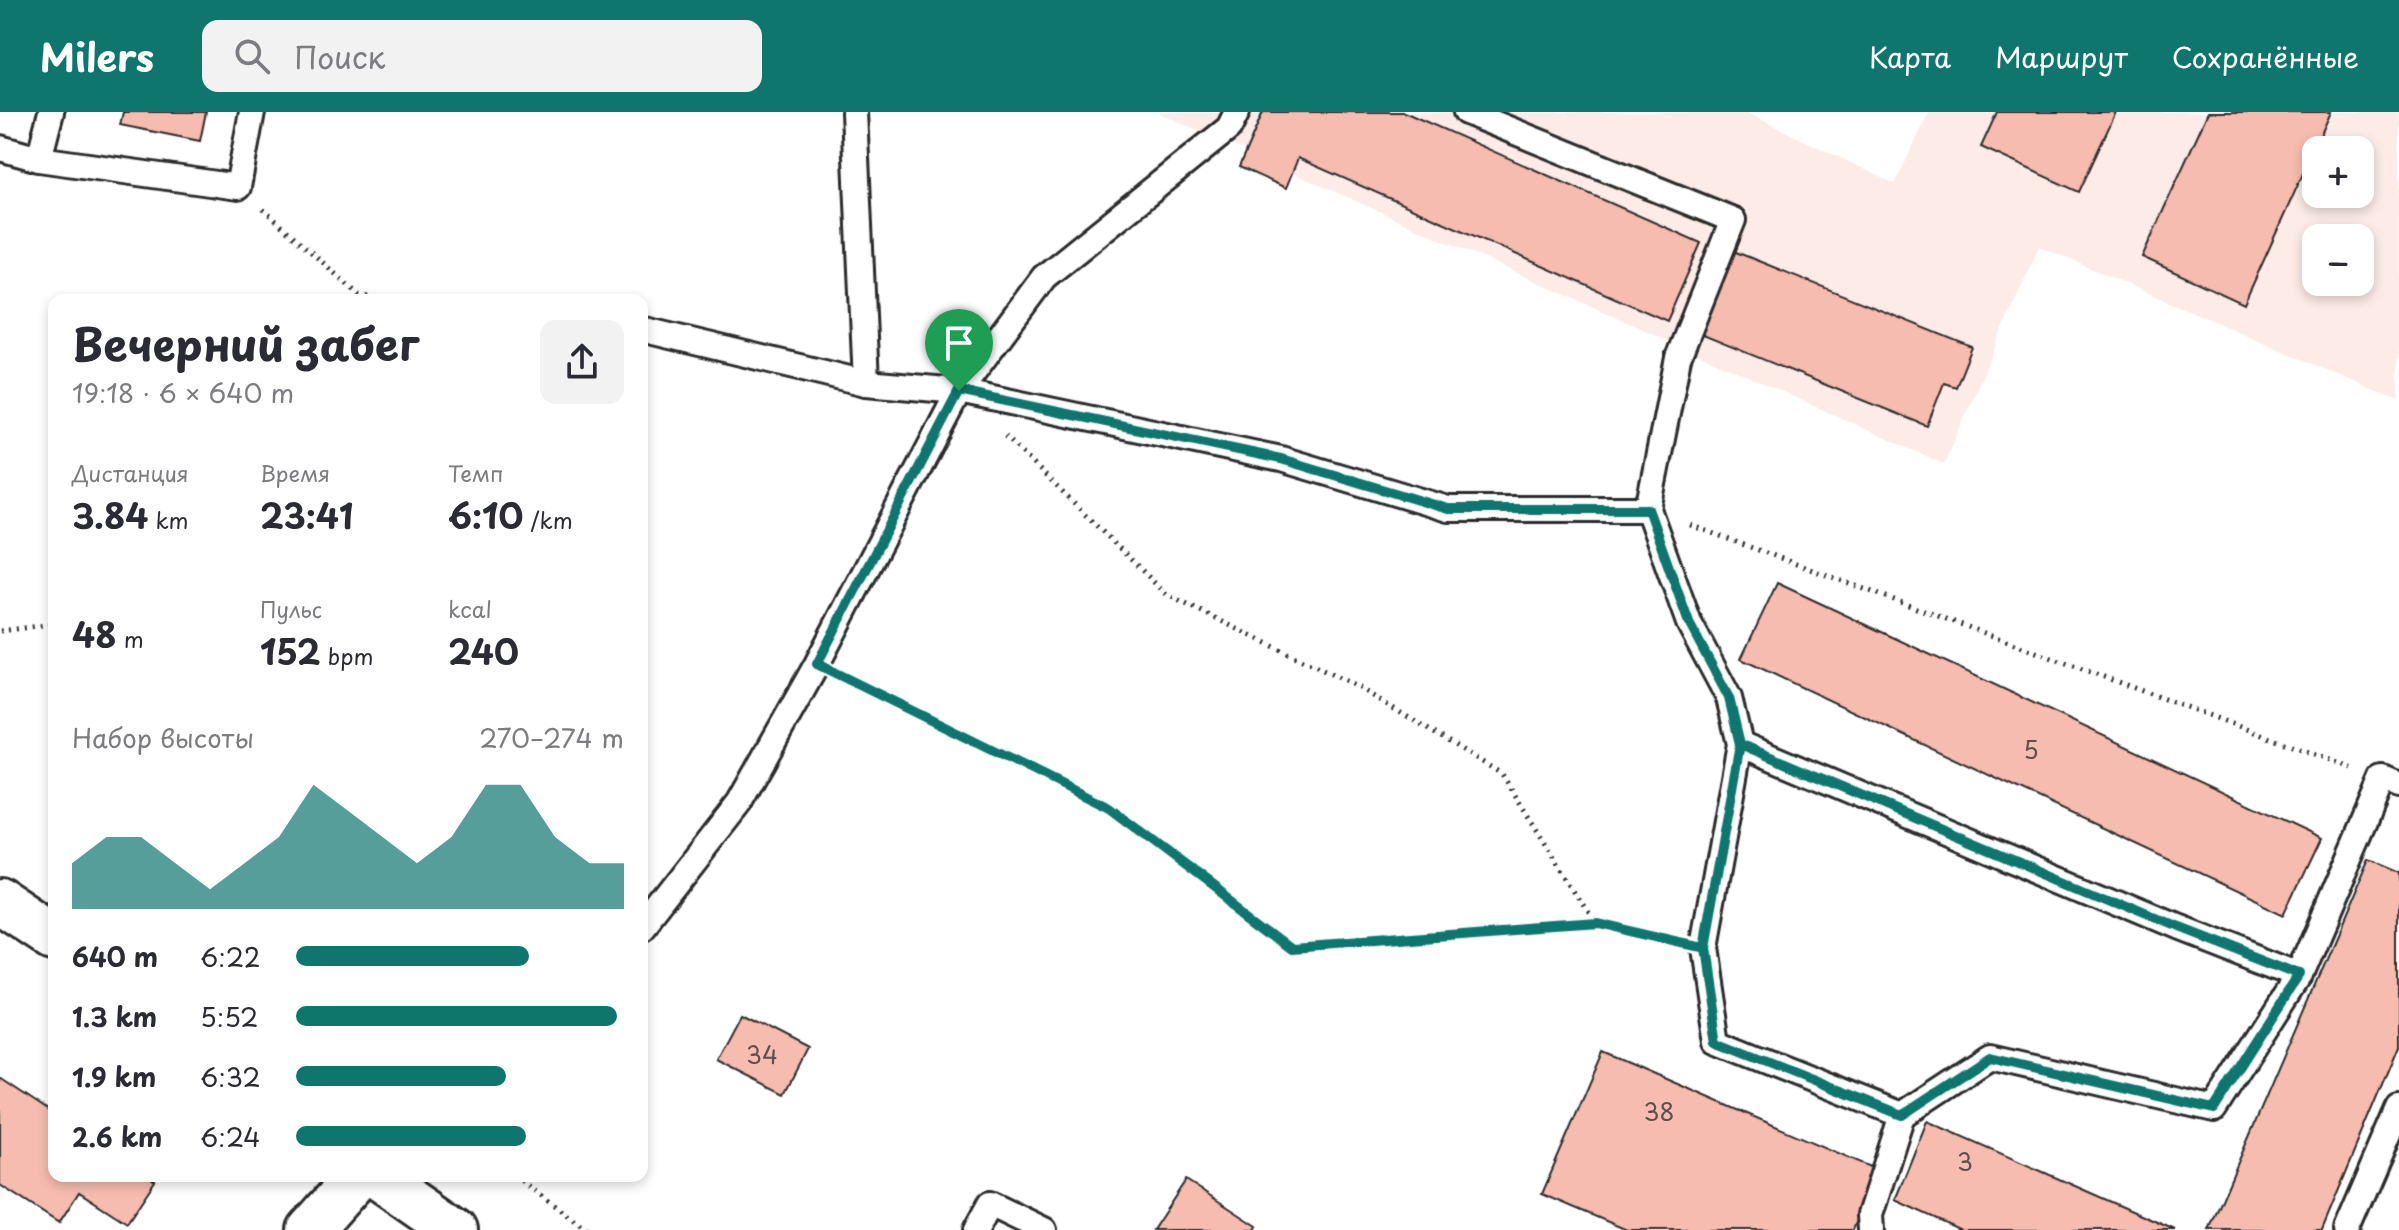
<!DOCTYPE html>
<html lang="ru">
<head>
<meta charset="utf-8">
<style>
  :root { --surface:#fff; --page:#f2f2f3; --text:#2b2b33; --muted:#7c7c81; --accent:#0f766e }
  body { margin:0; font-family:"Playpen Sans",sans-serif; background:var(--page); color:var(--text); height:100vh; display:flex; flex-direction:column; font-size:30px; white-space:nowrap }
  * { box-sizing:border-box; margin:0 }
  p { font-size:26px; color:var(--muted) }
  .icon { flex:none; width:44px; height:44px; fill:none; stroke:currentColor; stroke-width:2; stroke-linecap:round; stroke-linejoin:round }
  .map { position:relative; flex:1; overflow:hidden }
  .side { position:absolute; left:48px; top:182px; width:600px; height:888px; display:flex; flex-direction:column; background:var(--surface); border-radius:16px; box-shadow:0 4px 12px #0003 }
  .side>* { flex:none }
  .buttons { position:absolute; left:2302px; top:24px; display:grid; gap:16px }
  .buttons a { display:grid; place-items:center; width:72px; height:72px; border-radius:16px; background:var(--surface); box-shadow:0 4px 12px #0003; font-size:40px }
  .pin { position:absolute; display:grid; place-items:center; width:68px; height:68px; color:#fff; margin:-82px -34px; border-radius:50% 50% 50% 0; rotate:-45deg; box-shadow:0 0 8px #0007 }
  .pin .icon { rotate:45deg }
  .round { display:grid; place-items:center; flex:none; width:84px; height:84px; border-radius:16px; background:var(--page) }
  .summary { display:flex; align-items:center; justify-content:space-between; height:136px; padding:0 24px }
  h1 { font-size:44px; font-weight:700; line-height:60px }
  .figures { display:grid; grid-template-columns:repeat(3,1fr); gap:12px; height:136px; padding:8px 24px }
  .figures div { display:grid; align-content:center }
  .figures b { font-size:34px; font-weight:700 }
  .figures small { font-size:22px; font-weight:400 }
  .figures p { font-size:22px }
  .chart { height:224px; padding:16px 24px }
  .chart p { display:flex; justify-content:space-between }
  .chart svg { width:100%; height:144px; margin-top:8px; fill:var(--accent); opacity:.7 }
  ul { padding:0 24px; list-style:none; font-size:26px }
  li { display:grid; grid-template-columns:128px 96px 1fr; align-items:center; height:60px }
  li i { height:20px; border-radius:10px; background:var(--accent) }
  header { display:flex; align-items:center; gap:48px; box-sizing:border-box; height:112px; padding:0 40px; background:var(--accent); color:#fff }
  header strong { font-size:38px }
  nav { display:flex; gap:44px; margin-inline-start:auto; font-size:28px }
  .search { width:560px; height:72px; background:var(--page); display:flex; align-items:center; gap:20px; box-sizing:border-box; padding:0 28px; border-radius:16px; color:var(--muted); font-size:30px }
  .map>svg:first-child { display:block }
  .built { fill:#fcebe7; fill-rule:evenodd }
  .building { fill:#f6bcaf; stroke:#2b2b2b; stroke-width:2 }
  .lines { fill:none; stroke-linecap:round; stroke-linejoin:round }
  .service-casing { stroke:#2b2b2b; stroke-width:30 }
  .minor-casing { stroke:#2b2b2b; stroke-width:50 }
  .secondary-casing { stroke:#2b2b2b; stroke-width:50 }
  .path { stroke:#2b2b2b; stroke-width:5; stroke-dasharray:2 6; stroke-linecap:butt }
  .service { stroke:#fff; stroke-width:24 }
  .minor { stroke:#fff; stroke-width:44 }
  .secondary { stroke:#fff; stroke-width:44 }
  .route-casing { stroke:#fff; stroke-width:16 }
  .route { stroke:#0f766e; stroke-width:10 }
  .labels { text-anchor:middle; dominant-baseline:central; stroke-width:7; stroke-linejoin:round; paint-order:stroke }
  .number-label { font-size:24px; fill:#5e4f4c }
</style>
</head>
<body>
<header>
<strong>Milers</strong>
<div class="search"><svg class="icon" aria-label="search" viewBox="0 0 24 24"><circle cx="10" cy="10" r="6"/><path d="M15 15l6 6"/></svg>Поиск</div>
<nav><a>Карта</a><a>Маршрут</a><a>Сохранённые</a></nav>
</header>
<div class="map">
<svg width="2399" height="1118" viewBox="0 0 2399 1118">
  <rect width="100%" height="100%" fill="#fff"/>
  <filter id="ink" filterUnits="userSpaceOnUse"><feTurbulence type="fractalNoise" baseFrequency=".0125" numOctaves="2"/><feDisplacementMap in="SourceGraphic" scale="16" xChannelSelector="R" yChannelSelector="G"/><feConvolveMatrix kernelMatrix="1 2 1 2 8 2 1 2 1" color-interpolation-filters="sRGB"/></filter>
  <g filter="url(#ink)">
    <path class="built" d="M1157 0H1745L1895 72 1929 0H2399V289L2039 134 1944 352ZM2316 38H2360V82H2316ZM2316 126H2360V170H2316Z"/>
    <g class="building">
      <path d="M123 0H206L200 29 120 13Z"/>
      <path d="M1263 0H1404L1701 131 1667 209 1298 46 1286 76 1239 55Z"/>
      <path d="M1997 0H2116L2079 80 1981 35Z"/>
      <path d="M2208 0H2331L2244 192 2142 145Z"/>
      <path d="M1731 138 1972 235 1956 275 1944 271 1927 314 1698 221Z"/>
      <path d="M1777 471 2322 726 2286 802 1741 547Z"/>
      <path d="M2368 748 2399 761V934L2322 1118H2209Z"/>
      <path d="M740 902 808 937 785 982 716 947Z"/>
      <path d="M1603 940 1878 1058 1853 1118H1627L1542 1082Z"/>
      <path d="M0 966 54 1002V1064H148L155 1069 127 1111 79 1080 59 1111 0 1073Z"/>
      <path d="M1927 1009 2175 1118H1961L1895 1088Z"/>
      <path d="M1186 1068 1257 1114 1255 1118H1153Z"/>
    </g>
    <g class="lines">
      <g class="service-casing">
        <g id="service">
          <path d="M854 0 866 271 959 279 1281 347 1448 397H1648"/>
          <path d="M1466 0 1733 108 1678 246 1648 397 1689 511 1729 586 1740 632 1703 836 1717 929 1902 1003 1870 1103 1871 1118"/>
          <path d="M0 36 39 47 238 75 252 0"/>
          <path d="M39 47 51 0"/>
          <path d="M642 219 645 218 866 271"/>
          <path d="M1740 632 2176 816 2299 864 2383 667 2399 674"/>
          <path d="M642 815 739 691 817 552 959 279 1044 165 1229 16 1237 0"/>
          <path d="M1902 1003 1990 945 2214 997 2299 864"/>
          <path d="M976 1118 990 1092 1044 1118"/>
          <path d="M2347 1118 2399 997"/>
        </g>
      </g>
      <g class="minor-casing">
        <path id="minor" d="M310 1118 358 1064"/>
      </g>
      <g class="secondary-casing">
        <g id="secondary">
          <path d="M0 790 54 826"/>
          <path d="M377 1064 455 1118"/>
        </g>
      </g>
      <g class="path">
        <path d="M263 97 359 183 383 188"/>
        <path d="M1005 324 1167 483 1358 575 1502 662 1595 811"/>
        <path d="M1690 413 2352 656"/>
        <path d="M0 519 54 512"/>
        <path d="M845 566 1109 696 1292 834 1595 811 1671 829"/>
        <path d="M515 1064 587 1118"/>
      </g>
      <use href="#service" class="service"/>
      <use href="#minor" class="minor"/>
      <use href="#secondary" class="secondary"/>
    </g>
  </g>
  <g class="lines" filter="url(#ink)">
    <g class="route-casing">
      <path id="route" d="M959 279 817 552 1109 696 1292 834 1595 811 1703 836 1740 632 2176 816 2299 864 2214 997 1990 945 1902 1003 1717 929 1703 836 1740 632 1729 586 1689 511 1648 397H1448L1281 347 959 279"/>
    </g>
    <use href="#route" class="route"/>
  </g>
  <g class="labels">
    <g class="number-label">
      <text x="2031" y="637">5</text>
      <text x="762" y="942">34</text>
      <text x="1659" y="999">38</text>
      <text x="1965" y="1049">3</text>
    </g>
  </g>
</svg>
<div class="buttons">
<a>+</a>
<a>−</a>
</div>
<div class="pin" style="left:959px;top:279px;background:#1e9e55"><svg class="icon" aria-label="arrive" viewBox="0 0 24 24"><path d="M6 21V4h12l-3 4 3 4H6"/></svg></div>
<section class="side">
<div class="summary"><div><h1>Вечерний забег</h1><p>19:18 · 6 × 640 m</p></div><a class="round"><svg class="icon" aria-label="share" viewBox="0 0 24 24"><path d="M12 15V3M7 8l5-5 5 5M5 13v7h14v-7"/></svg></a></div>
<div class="figures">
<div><p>Дистанция</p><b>3.84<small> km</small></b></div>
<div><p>Время</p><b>23:41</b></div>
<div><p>Темп</p><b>6:10<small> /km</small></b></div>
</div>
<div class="figures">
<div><b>48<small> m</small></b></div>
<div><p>Пульс</p><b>152<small> bpm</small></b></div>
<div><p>kcal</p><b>240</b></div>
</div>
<div class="chart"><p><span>Набор высоты</span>270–274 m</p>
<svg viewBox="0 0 160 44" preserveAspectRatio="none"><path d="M0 44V30L10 22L20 22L30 30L40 38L50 30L60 22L70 6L80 14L90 22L100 30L110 22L120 6L130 6L140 22L150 30L160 30V44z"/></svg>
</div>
<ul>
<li><b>640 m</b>6:22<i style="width:71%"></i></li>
<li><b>1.3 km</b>5:52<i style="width:98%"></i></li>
<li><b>1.9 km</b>6:32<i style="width:64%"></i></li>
<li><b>2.6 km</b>6:24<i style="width:70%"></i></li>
</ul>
</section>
</div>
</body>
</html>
